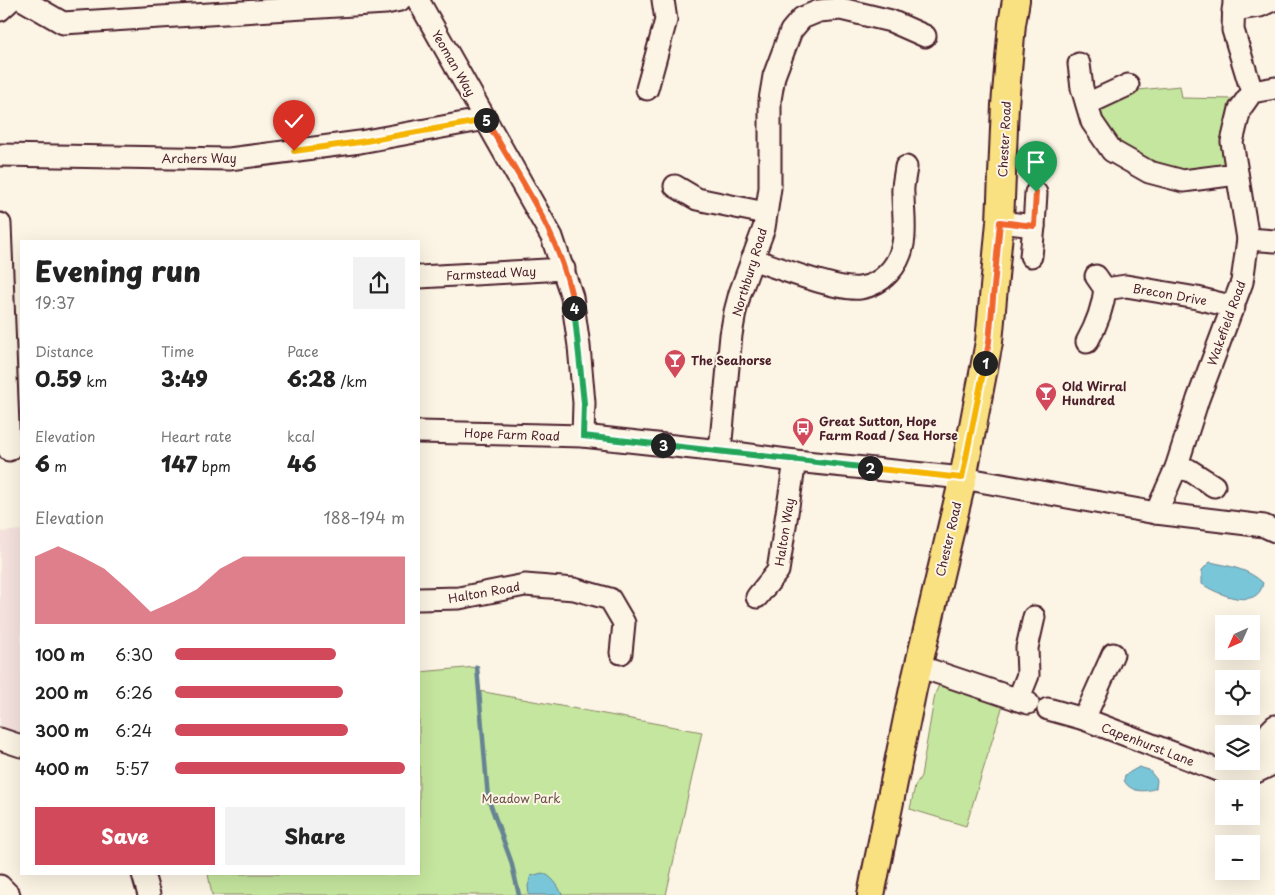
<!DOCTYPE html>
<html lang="en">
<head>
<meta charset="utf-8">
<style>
  :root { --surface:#fff; --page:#f2f2f2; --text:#222; --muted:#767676; --accent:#d1495b }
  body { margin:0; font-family:"Playpen Sans",sans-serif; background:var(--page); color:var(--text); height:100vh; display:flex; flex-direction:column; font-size:19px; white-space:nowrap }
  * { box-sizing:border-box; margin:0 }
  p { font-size:16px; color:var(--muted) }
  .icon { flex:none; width:28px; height:28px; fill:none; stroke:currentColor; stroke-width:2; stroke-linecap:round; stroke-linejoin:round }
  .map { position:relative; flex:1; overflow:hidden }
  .details { position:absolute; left:20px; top:240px; width:400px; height:635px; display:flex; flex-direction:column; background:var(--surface); border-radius:0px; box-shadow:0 5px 20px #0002 }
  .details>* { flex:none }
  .needle { width:32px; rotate:225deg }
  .tools { position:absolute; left:1215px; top:615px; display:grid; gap:10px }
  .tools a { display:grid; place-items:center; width:45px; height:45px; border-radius:0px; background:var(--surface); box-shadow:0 5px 20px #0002; font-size:25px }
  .pin { position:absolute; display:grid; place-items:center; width:42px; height:42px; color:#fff; margin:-51px -21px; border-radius:50% 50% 50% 0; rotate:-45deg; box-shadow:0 0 5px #0007 }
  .pin .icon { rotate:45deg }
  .km { position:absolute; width:25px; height:25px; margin:-12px; border-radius:50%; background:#222; color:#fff; font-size:14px; line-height:25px; text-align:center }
  .round { display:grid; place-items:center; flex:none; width:52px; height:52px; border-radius:0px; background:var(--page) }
  .overview { display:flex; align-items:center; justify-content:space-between; height:85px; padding:0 15px }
  h1 { font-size:28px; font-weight:800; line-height:38px }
  .figures { display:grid; grid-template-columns:repeat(3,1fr); gap:8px; height:85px; padding:5px 15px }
  .figures div { display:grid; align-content:center }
  .figures b { font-size:21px; font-weight:800 }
  .figures small { font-size:14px; font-weight:400 }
  .figures p { font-size:14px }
  .chart { height:140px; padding:10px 15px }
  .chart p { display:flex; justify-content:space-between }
  .chart svg { width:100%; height:90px; margin-top:5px; fill:var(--accent); opacity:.7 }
  .cta { display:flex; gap:10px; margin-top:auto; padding:10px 15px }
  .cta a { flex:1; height:58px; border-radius:0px; background:var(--accent); color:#fff; font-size:20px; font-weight:800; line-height:58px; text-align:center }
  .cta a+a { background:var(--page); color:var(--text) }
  ul { padding:0 15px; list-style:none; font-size:16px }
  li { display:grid; grid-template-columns:80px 60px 1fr; align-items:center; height:38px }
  li i { height:12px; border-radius:6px; background:var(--accent) }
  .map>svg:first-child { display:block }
  .built { fill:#f5e2df }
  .green { fill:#c5e69e; stroke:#888264 }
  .water { fill:#79c6d8; stroke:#668393 }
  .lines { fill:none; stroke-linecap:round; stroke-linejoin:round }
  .stream { stroke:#668393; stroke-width:4.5 }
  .minor-casing { stroke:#4a1f2b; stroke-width:25 }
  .major-casing { stroke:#4a1f2b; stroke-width:30 }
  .minor { stroke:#fcf5e5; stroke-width:21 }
  .major { stroke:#f9e181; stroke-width:26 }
  .split-1-casing { stroke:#fff; stroke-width:10 }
  .split-2-casing { stroke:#fff; stroke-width:10 }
  .split-3-casing { stroke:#fff; stroke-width:10 }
  .split-4-casing { stroke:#fff; stroke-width:10 }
  .split-5-casing { stroke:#fff; stroke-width:10 }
  .split-6-casing { stroke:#fff; stroke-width:10 }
  .split-1 { stroke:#f0652b; stroke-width:6 }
  .split-2 { stroke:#f5b400; stroke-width:6 }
  .split-3 { stroke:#22a559; stroke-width:6 }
  .split-4 { stroke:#22a559; stroke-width:6 }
  .split-5 { stroke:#f0652b; stroke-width:6 }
  .split-6 { stroke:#f5b400; stroke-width:6 }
  .labels { text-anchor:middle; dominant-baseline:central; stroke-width:4; stroke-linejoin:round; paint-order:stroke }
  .street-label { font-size:12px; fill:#4a1f2b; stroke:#fcf5e5 }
  .poi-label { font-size:12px; font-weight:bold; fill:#4a1f2b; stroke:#fcf5e5; text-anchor:start }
  .park-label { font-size:12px; fill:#695148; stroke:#fcf5e5 }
</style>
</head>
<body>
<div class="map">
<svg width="1275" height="895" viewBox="0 0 1275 895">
  <rect width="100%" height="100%" fill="#fcf5e5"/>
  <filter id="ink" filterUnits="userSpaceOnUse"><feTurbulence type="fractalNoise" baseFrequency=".02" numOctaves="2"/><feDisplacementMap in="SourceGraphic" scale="10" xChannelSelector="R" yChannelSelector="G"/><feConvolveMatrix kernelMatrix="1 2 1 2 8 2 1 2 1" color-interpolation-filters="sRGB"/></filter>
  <g filter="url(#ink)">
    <path class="built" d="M21 530V734L0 729V532Z"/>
    <g class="green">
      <path d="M1180 86 1182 98 1235 99C1223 125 1219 139 1228 167L1184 173 1130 155 1098 119 1101 109 1125 97H1132L1138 90Z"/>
      <path d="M477 667 479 691 702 732 666 895H212L208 874H419V672Z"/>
      <path d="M939 685 1003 705 966 826 910 809 915 786 921 776 935 694Z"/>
    </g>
    <g class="water">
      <path d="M1210 562C1229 566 1249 569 1263 583 1258 612 1217 594 1202 584V570Z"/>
      <path d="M1139 767 1149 770 1157 780 1156 788C1145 793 1129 792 1124 780L1125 775Z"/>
      <path d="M542 873C551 875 559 886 562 895H529L528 886 531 876Z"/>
    </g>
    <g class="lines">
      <path class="stream" d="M477 667 488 798 511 861 519 895"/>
      <g class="minor-casing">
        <g id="minor">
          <path d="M23 0 63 23 386 3 400 0"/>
          <path d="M418 0 552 237 572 297 579 346 584 403 583 436"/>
          <path d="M1234 0 1233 30 1252 92"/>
          <path d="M0 10 11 0"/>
          <path d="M1233 10 1260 6 1273 0"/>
          <path d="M1079 64 1082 88 1092 122 1112 151 1149 172 1183 181 1237 174"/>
          <path d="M647 89 666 20 663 0"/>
          <path d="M1087 104 1128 85"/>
          <path d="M0 155 229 159 360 142 486 119"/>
          <path d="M675 186 697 199 765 213"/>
          <path d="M1000 222 1034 226 1036 193"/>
          <path d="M0 224 9 450"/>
          <path d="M1248 239 1275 241"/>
          <path d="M1031 256 1034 226"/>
          <path d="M752 259C776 267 837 291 860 288 882 285 899 266 903 244 906 228 903 211 903 194 902 186 905 176 906 167"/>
          <path d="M419 277 564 269"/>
          <path d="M1105 289 1126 286 1197 298 1234 307"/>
          <path d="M1087 342C1096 326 1103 307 1105 289L1096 276"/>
          <path d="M419 432 583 436 720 451 795 461 963 478 1156 513 1264 526 1275 531"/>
          <path d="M720 451 731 335 735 312 740 293 764 228 770 188V100L774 76 791 31 802 18 819 11 841 9 891 21 925 36"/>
          <path d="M1176 468 1189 470 1214 486"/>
          <path d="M1156 513 1176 468 1198 399 1242 282 1248 239 1232 142 1240 109 1252 92 1275 88"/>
          <path d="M757 597 778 571 795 461"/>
          <path d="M419 599 459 598 525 585 574 589 610 599 624 623 621 653"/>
          <path d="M918 666 1028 703"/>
          <path d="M1018 700 1028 675 1027 648 1034 617"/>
          <path d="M1048 709 1084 719 1241 779 1275 763"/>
          <path d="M1084 719 1113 654"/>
          <path d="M1275 726C1262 737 1264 752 1275 763"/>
          <path d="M0 739 21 746"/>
          <path d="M143 874 149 895"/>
          <path d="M0 886 9 895"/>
        </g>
      </g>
      <g class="major-casing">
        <path id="major" d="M871 895 913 689 963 478 989 342 1000 222 1005 105 1012 24 1016 0"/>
      </g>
      <use href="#minor" class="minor"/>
      <use href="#major" class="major"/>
    </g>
  </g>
  <g class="lines" filter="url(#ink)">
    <g class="split-1-casing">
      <path id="split-1" d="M985 363 989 342 1000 222 1034 226 1036 192"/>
    </g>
    <g class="split-2-casing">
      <path id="split-2" d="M870 468 962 478 985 363"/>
    </g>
    <g class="split-3-casing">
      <path id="split-3" d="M663 445 870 468"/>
    </g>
    <g class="split-4-casing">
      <path id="split-4" d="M574 308 584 403 583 436 663 445"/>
    </g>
    <g class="split-5-casing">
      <path id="split-5" d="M486 120C520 179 563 239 574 308"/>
    </g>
    <g class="split-6-casing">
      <path id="split-6" d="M294 151 360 142 486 120"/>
    </g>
    <use href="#split-1" class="split-1"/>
    <use href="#split-2" class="split-2"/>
    <use href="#split-3" class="split-3"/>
    <use href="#split-4" class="split-4"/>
    <use href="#split-5" class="split-5"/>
    <use href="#split-6" class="split-6"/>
  </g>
  <defs>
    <g id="bar-pin" transform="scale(1.125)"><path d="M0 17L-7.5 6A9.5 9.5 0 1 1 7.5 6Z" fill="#d1495b" stroke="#fcf5e5"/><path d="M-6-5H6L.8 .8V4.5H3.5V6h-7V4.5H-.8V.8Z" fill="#fff"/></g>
    <g id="bus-pin" transform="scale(1.125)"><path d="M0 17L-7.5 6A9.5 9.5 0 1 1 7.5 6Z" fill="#d1495b" stroke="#fcf5e5"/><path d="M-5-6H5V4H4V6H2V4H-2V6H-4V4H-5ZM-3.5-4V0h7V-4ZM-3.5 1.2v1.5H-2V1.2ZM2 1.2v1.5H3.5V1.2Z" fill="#fff"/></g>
  </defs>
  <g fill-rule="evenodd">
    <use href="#bar-pin" x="675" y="360"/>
    <use href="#bar-pin" x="1046" y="393"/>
    <use href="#bus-pin" x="803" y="428"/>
  </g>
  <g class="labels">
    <g class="street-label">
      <text transform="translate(454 63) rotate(60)">Yeoman Way</text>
      <text transform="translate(1004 139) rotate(-87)">Chester Road</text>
      <text x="199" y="158">Archers Way</text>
      <text transform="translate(749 272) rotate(-73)">Northbury Road</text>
      <text transform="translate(491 273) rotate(-3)">Farmstead Way</text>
      <text transform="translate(1170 294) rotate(10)">Brecon Drive</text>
      <text transform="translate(1226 323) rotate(-70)">Wakefield Road</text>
      <text transform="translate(512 434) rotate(2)">Hope Farm Road</text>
      <text transform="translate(784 532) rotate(-81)">Halton Way</text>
      <text transform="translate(948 539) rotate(-77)">Chester Road</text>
      <text transform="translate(484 592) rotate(-10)">Halton Road</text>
      <text transform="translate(1148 744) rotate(21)">Capenhurst Lane</text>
    </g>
    <g class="poi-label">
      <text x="691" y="360">The Seahorse</text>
      <text x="1062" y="386">Old Wirral<tspan x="1062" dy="14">Hundred</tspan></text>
      <text x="819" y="421">Great Sutton, Hope<tspan x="819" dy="14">Farm Road / Sea Horse</tspan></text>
    </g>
    <g class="park-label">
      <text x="521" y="798">Meadow Park</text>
    </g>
  </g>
</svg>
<div class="tools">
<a><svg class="needle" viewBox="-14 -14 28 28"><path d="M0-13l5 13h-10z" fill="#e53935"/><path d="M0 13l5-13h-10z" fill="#767676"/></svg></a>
<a><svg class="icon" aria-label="locate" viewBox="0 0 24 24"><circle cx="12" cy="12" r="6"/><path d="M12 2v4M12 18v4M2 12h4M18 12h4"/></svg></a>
<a><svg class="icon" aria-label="layers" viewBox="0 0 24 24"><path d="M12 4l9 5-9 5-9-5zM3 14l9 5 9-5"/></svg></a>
<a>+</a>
<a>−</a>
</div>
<div class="pin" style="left:1036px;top:192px;background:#1e9e55"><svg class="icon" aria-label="arrive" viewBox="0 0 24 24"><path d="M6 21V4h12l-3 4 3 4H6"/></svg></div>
<div class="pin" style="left:294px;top:151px;background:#d93025"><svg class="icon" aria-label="check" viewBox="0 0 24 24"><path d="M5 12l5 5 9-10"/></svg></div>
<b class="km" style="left:985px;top:363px">1</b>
<b class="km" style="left:870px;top:468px">2</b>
<b class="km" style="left:663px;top:445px">3</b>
<b class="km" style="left:574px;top:308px">4</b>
<b class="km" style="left:486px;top:120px">5</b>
<section class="details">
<div class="overview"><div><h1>Evening run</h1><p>19:37</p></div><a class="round"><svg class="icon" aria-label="share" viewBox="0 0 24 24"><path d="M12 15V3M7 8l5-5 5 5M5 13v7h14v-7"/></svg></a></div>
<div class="figures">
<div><p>Distance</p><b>0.59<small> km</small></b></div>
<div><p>Time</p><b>3:49</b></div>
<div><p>Pace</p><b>6:28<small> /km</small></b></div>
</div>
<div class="figures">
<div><p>Elevation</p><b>6<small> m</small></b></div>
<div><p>Heart rate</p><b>147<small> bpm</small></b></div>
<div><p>kcal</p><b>46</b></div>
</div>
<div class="chart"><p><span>Elevation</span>188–194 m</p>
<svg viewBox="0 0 160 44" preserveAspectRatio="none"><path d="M0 44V11L10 6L20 11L30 17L40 27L50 38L60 33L70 27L80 17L90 11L100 11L110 11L120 11L130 11L140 11L150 11L160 11V44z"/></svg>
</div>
<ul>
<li><b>100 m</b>6:30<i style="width:70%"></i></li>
<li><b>200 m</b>6:26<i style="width:73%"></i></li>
<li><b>300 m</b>6:24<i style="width:75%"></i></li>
<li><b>400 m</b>5:57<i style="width:100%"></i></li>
</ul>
<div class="cta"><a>Save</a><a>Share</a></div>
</section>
</div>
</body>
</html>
